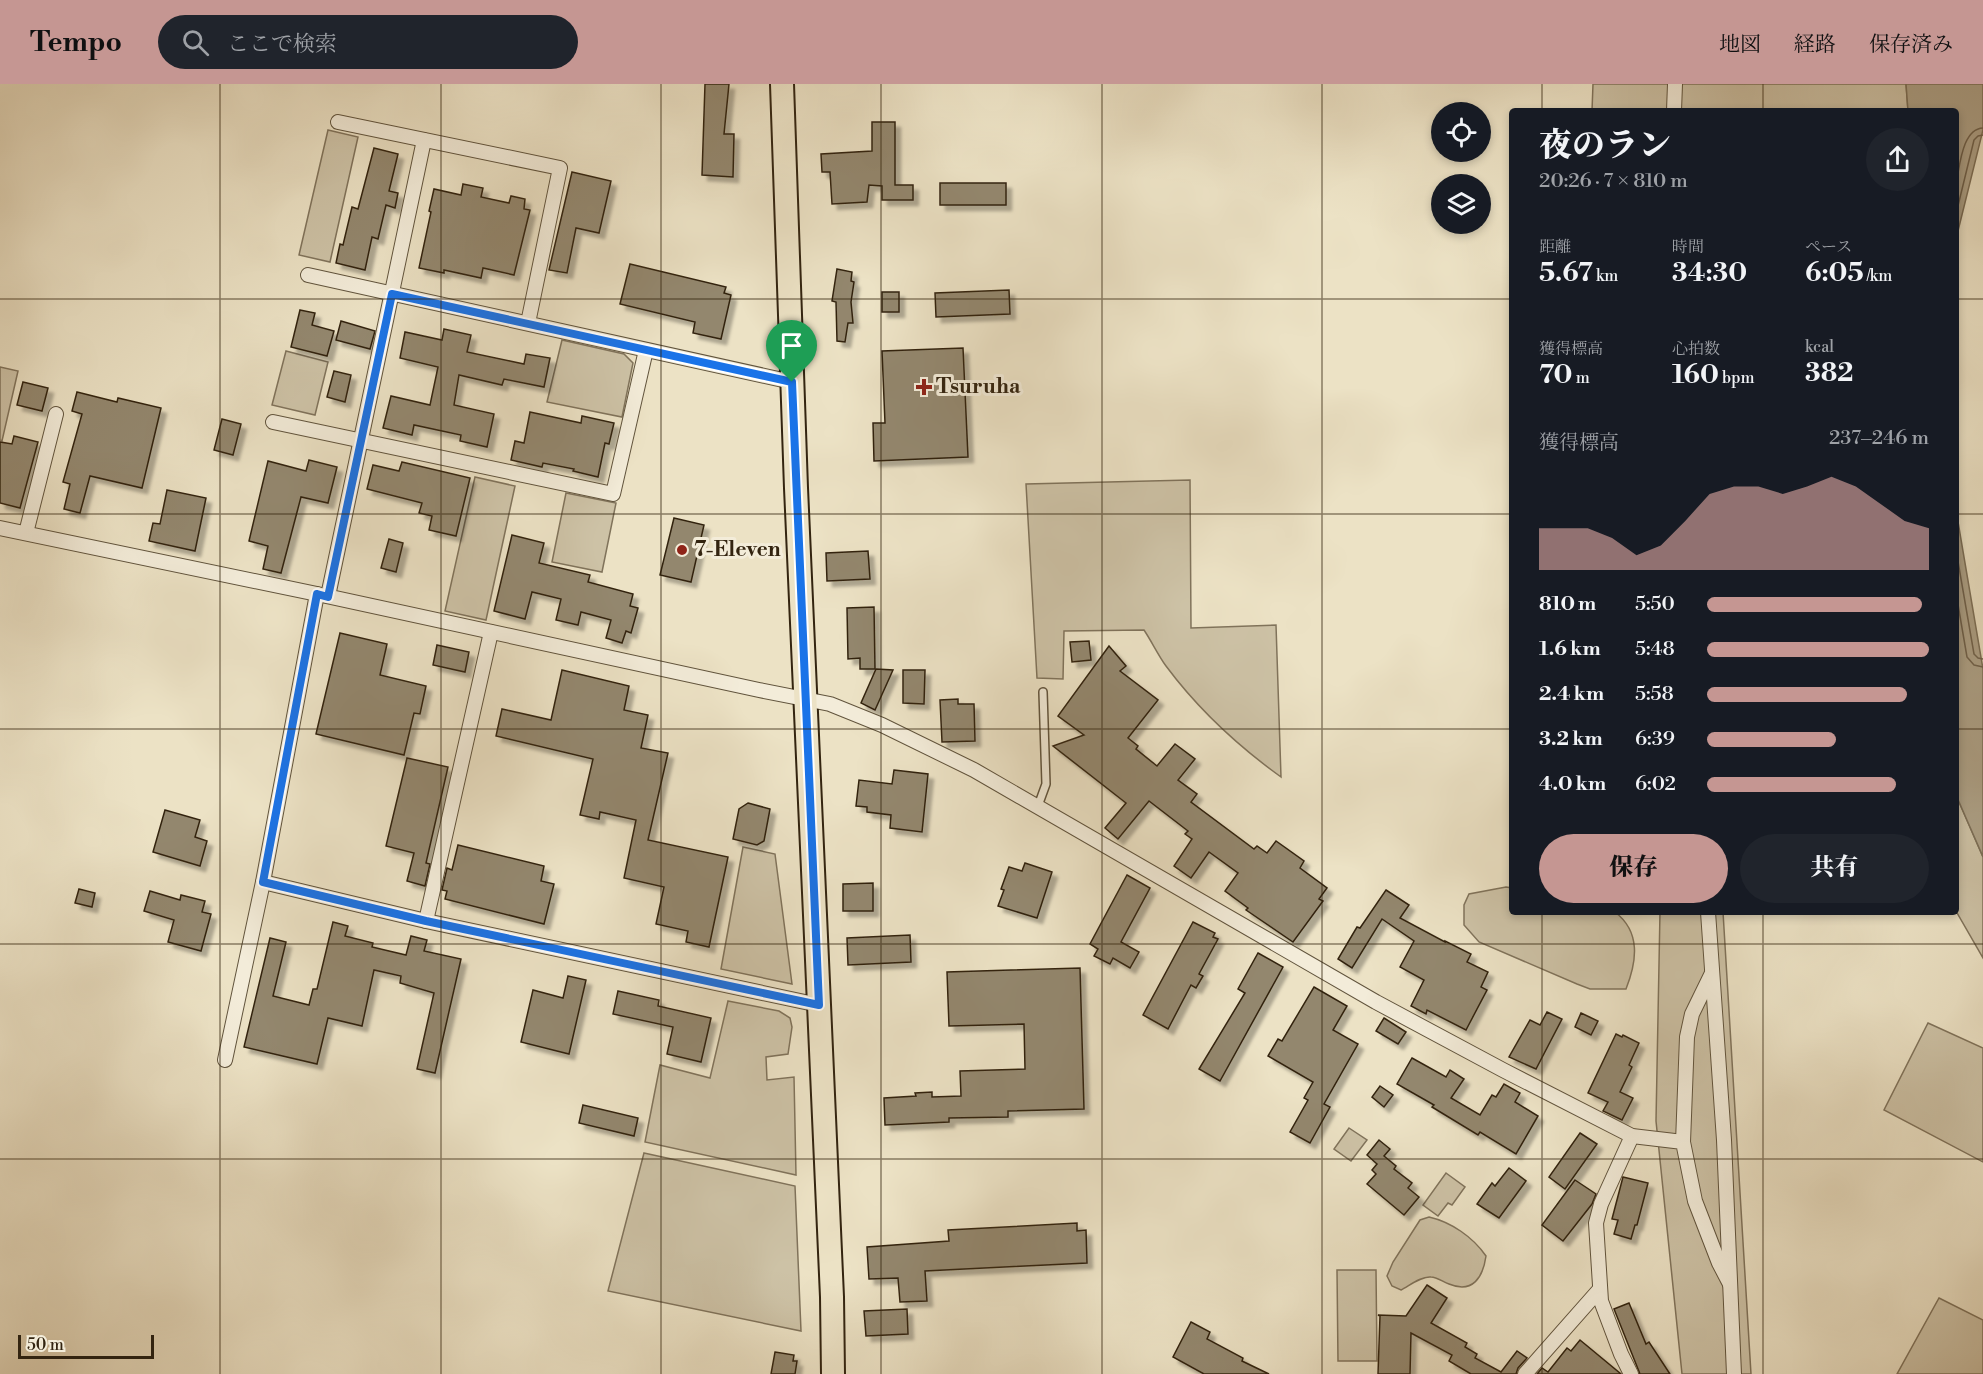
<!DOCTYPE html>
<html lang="ja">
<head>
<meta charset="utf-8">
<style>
  :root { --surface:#171b24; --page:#20242c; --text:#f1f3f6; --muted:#9ea1a6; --accent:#c59692 }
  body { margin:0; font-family:"Libre Bodoni","Noto Serif JP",serif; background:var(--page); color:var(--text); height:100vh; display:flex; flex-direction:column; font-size:22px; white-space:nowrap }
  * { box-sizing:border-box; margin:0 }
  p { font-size:20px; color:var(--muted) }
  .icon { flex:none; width:33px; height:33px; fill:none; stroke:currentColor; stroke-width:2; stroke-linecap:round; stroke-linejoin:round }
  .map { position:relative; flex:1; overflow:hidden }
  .sheet { position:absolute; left:1509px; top:24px; width:450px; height:807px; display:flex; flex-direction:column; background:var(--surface); border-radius:6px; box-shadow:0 3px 9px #0003 }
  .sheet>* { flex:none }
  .controls { position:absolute; left:1431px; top:18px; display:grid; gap:12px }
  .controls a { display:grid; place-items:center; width:60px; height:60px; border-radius:50%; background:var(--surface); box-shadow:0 3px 9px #0003; font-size:30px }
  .scale { position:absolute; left:18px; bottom:15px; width:136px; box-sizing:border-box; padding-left:6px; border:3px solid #332410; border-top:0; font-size:16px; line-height:21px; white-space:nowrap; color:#332410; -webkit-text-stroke:4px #f3ecd9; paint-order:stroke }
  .pin { position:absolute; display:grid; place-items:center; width:51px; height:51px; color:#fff; margin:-62px -26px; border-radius:50% 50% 50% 0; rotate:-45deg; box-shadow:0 0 6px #0007 }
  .pin .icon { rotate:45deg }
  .round { display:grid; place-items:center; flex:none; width:63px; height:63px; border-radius:32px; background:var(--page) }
  .summary { display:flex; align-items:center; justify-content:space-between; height:102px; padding:0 30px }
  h1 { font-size:33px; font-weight:800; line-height:45px }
  .metrics { display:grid; grid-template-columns:repeat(3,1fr); gap:9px; height:102px; padding:6px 30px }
  .metrics div { display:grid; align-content:center }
  .metrics b { font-size:26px; font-weight:800 }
  .metrics small { font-size:16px; font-weight:400 }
  .metrics p { font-size:16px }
  .chart { height:168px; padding:12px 30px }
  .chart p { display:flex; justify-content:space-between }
  .chart svg { width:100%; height:108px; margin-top:6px; fill:var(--accent); opacity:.7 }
  .button { display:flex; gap:12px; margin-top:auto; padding:12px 30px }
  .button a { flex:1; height:69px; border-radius:36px; background:var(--accent); color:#111; font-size:24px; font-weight:800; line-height:69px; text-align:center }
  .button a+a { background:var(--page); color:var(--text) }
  ul { padding:0 30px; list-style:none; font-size:20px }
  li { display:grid; grid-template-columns:96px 72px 1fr; align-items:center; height:45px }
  li i { height:15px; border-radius:8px; background:var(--accent) }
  header { display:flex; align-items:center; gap:36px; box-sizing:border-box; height:84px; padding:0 30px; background:var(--accent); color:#111 }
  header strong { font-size:28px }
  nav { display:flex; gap:33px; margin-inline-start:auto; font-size:21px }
  .search { width:420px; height:54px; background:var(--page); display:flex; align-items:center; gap:15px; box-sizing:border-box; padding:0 21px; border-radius:33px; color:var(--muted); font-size:22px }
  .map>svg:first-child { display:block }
  .green { fill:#cdc2a6; stroke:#80735b; stroke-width:1.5 }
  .water { fill:#ada187; stroke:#7c6f57; stroke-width:1.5 }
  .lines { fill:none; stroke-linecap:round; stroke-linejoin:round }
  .shore { stroke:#70624c; stroke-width:1.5 }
  .building { fill:#93876e; stroke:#332410; stroke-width:1.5; filter:url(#shadow) }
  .lane-casing { stroke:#61543d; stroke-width:10 }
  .street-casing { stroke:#61543d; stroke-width:16 }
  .primary-casing { stroke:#332410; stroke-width:26 }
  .lane { stroke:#f3ecd9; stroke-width:7 }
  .street { stroke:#f3ecd9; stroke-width:14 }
  .primary { stroke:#ece2c5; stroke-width:22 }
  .route-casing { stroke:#fff; stroke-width:12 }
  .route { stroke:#1a73e8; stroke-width:8 }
  .grid { fill:none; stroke:#332410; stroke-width:1.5; stroke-opacity:0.55 }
  .poi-dot { fill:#8f2418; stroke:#f3ecd9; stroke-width:2 }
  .labels { text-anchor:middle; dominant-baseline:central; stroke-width:6; stroke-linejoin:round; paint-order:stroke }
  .poi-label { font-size:21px; font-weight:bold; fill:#332410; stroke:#f3ecd9; text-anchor:start }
</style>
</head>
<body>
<header>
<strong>Tempo</strong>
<div class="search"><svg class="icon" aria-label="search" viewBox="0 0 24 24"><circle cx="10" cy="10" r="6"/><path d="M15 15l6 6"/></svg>ここで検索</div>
<nav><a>地図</a><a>経路</a><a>保存済み</a></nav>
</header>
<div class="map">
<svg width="1983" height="1290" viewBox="0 0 1983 1290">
  <defs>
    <filter id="shadow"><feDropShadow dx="5.5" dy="5.5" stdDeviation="1.5" flood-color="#0004"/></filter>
  </defs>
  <rect width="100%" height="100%" fill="#ece2c5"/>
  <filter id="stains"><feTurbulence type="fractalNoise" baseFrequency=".00333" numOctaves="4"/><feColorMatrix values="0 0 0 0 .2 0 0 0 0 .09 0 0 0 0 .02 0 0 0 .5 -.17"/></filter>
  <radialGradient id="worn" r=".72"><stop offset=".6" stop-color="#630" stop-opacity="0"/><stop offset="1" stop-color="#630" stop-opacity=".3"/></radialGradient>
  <g class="green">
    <path d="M1593 0H1906L1908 27H1592Z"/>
    <path d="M328 46 358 53 330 178 299 171Z"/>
    <path d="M562 256 624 270 633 279 622 333 547 318Z"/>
    <path d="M286 267 328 278 315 331 272 321Z"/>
    <path d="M0 283 18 287 2 357 0 356Z"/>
    <path d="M475 393 515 402 486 536 445 527Z"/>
    <path d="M1190 396 1191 544 1276 541 1281 693C1238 662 1198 625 1166 582 1158 571 1152 558 1144 546L1064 547 1063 595 1037 594 1026 400Z"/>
    <path d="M566 409 616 419 602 488 552 478Z"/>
    <path d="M1956 711 1983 773V874L1956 827Z"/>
    <path d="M743 763 775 770 792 900 721 885Z"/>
    <path d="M1506 803 1512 804V828H1615C1641 848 1637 877 1626 905H1590L1577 900 1479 858 1464 841V821L1469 810Z"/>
    <path d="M1660 828H1723L1751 1290H1682L1656 1037Z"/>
    <path d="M728 917 779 927 790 934 792 943 788 970 766 973 767 996 794 993 796 1091 645 1058 660 981 710 994Z"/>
    <path d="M1928 939 1983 964V1078L1884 1026Z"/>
    <path d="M1349 1044 1367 1056 1351 1077 1334 1065Z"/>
    <path d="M644 1069 795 1102 801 1247 608 1207Z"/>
    <path d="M1446 1089 1465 1103 1452 1121 1448 1119 1438 1132 1423 1121Z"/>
    <path d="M1429 1133C1451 1138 1473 1153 1486 1172 1483 1193 1473 1210 1449 1200 1443 1198 1437 1193 1431 1193 1421 1192 1409 1202 1401 1206L1392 1202 1387 1192 1393 1178 1420 1136Z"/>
    <path d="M1337 1186H1376L1377 1277H1338Z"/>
    <path d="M1939 1214 1983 1236V1290H1897Z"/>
  </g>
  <g class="water">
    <path d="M1906 0H1983V46L1956 155V27H1908Z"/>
    <path d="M1956 426 1983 585V773L1956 711Z"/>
  </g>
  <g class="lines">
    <g class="shore">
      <path d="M1956 99C1960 82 1962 45 1983 44"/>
      <path d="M1956 130 1974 56 1978 52 1983 51"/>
      <path d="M1956 466 1974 570 1978 574 1983 575"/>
      <path d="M1956 509 1967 573 1974 581 1983 583"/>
    </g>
  </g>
  <g class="building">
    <path d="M705 0H729L724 50H734L733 93 702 91Z"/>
    <path d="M872 38H895V101H913V116H882V102L869 101 867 118 832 120 830 88H822L821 70 872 67Z"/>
    <path d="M374 64 398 70 389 107 398 109 395 124 386 121 378 155 372 153 365 186 336 179 340 160 343 161 352 123 358 125Z"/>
    <path d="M572 88 611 97 599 149 576 144 567 189 549 186Z"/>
    <rect x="940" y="99" width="66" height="22"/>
    <path d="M463 100 483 104 481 113 509 119 511 112 525 115 524 125 530 126 514 191 483 184 481 194 444 186V189L419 184 431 128 429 127 434 105 461 111Z"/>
    <path d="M630 180 726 203 724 209 731 211 721 255 693 249 695 238 620 220Z"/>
    <path d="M837 185 852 188 851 197 854 198 851 218 853 239H848L845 258 837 257 836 218 832 217Z"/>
    <path d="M1009 206 1010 230 936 233 935 209Z"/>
    <rect x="882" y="208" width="17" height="20"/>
    <path d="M300 226 315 229 312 241 334 247 327 272 291 263Z"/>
    <path d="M341 237 375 247 370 265 336 256Z"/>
    <path d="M444 245 471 251 467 268 524 280 526 270 550 274 544 303 504 295 502 301 459 291 454 321 494 330 487 363 460 357 461 351 414 341 412 351 383 344 391 312 430 321 438 283 400 274 405 248 442 256Z"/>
    <path d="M963 264 968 373 874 377 873 339H885L882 267Z"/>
    <path d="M334 287 351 291 345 318 327 313Z"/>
    <path d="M23 298 48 304 42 327 17 321Z"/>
    <path d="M77 308 117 318 118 314 161 324 142 404 90 392 80 429 64 425 70 400 63 398 82 330 72 327Z"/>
    <path d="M530 328 581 339 582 332 614 339 609 360 605 359 598 393 573 387 574 385 543 379 542 383 511 376 515 357 524 359Z"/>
    <path d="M222 335 241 340 233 371 214 366Z"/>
    <path d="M14 352 38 358 20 424 0 419V358L12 360Z"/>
    <path d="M309 376 337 383 328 419 301 413 281 489 263 485 268 462 249 457 268 377 306 387Z"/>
    <path d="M402 378 470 394 456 452 429 446 432 432 419 429 422 419 367 405 373 381 399 387Z"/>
    <path d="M167 406 206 414 195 467 149 457 153 439 160 440Z"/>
    <path d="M674 434 704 441 691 498 660 491Z"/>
    <path d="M512 451 544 459 539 479 590 491 588 498 633 510 630 522 638 524 631 549 626 547 622 559 606 554 611 536 581 528 578 541 556 536 561 515 532 508 525 535 494 527Z"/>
    <path d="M389 455 403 459 396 488 381 484Z"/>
    <path d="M868 467 870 495 827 497 826 469Z"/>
    <path d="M874 523 875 585H860V574L848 575 847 524Z"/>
    <path d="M340 549 387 560 380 591 426 602 420 630 414 629 404 671 316 650Z"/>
    <path d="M1089 557 1091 576 1072 578 1070 558Z"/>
    <path d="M437 561 469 568 465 588 433 581Z"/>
    <path d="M1109 562 1126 582 1120 587 1158 616 1128 654 1138 662 1136 665 1157 682 1175 660 1195 675 1178 696 1197 710 1191 718 1254 765 1257 762 1267 769 1276 757 1304 777 1300 784 1327 804 1319 815 1323 817 1293 858 1246 826 1248 824 1225 807 1238 789 1209 768 1191 794 1174 782 1192 755 1185 750 1188 747 1149 717 1118 755 1105 744 1126 719 1053 662 1084 651 1058 632Z"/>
    <path d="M876 585 893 586 875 626 861 619Z"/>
    <path d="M562 586 629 602 624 626 648 631 641 664 668 669 648 756 728 773 709 863 686 858 688 847 656 840 664 803 624 794 636 736 600 728 599 735 580 731 593 675 496 652 502 625 551 636Z"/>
    <path d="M903 586H925L924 620 903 619Z"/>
    <path d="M958 615V620H974L975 657 942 658 940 616Z"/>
    <path d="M407 674 448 683 426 779 430 780 425 802 407 797 414 769 386 762Z"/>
    <path d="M894 686 928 690 922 748 890 744 891 731 867 728V723L856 722 859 696 892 700Z"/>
    <path d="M748 719 770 725 764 757 757 761 733 755 739 725Z"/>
    <path d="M165 726 200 736 195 753 207 757 200 782 153 768Z"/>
    <path d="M458 761 544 782 541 797 554 800 544 840 445 815 447 807 442 806 447 784 452 786Z"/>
    <path d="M1025 779 1052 788 1037 834 998 822 1004 806 1001 805 1009 783 1022 787Z"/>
    <path d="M1127 791 1150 804 1121 858 1139 868 1130 884 1113 874 1110 880 1094 872 1098 865 1090 860Z"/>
    <path d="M873 799V827H843V800Z"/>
    <path d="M79 805 95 809 92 823 75 819Z"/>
    <path d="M1386 806 1409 821 1400 834 1445 858V857L1471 870 1467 878 1488 888 1481 903 1487 906 1466 946 1427 926 1426 930 1411 922 1424 896 1400 883 1414 857 1382 835 1352 884 1338 875 1357 843 1360 844Z"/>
    <path d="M150 807 180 816 181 811 205 817 202 828 211 830 201 867 168 858 174 836 144 827Z"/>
    <path d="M333 838 348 842 345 852 373 859 372 863 406 871 411 852 427 856 424 867 461 875 435 989 417 985 434 909 400 899 401 892 374 886 362 942 328 934 317 980 244 963 270 854 286 858 273 912 309 921 313 905H317Z"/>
    <path d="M1193 838 1215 849 1213 853 1218 855 1199 890 1203 892 1196 904 1191 901 1168 945 1143 931Z"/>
    <path d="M910 851 911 878 848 881 847 854Z"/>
    <path d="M1258 869 1283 883 1220 997 1199 985 1245 909 1238 905Z"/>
    <path d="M1080 884 1084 1025 1008 1027V1033L949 1034V1038L885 1041 884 1014 916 1012 915 1009 932 1008V1013L961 1012 960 987 1025 985 1024 940 949 942 947 888Z"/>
    <path d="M568 892 586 896 569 970 521 958 533 906 563 914Z"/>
    <path d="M1314 903 1347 922 1333 946 1358 960 1324 1020 1330 1023 1310 1059 1290 1048 1308 1016 1304 1014 1313 998 1268 972 1278 955 1282 957Z"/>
    <path d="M618 907 659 916 658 922 711 934 701 978 667 970 673 943 613 930Z"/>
    <path d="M1547 928 1562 935 1536 985 1509 973 1530 936 1540 941Z"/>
    <path d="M1581 929 1598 937 1591 951 1575 943Z"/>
    <path d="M1384 934 1406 948 1398 960 1376 947Z"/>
    <path d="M1616 950 1622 953 1623 951 1639 959 1629 981 1632 983 1620 1008 1633 1014 1622 1036 1603 1027 1608 1018 1588 1009Z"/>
    <path d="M1412 974 1446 993 1450 986 1464 995 1451 1014 1480 1031 1492 1011 1496 1013 1504 1000 1520 1009 1515 1018 1538 1032 1516 1070 1480 1048 1478 1051 1432 1023 1434 1021 1397 1000Z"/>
    <path d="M1380 1002 1393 1011 1384 1023 1372 1013Z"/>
    <path d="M583 1021 638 1034 634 1052 579 1039Z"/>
    <path d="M1580 1049 1597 1060 1565 1105 1549 1093Z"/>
    <path d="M1379 1056 1390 1065 1384 1072 1396 1082 1394 1085 1412 1099 1408 1104 1419 1113 1404 1131 1367 1100 1376 1090 1372 1086 1377 1080 1367 1071Z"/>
    <path d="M1509 1084 1526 1097 1499 1134 1477 1120 1492 1099 1495 1102Z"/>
    <path d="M1623 1093 1648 1099 1637 1141H1635L1631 1155 1614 1150 1618 1136 1612 1135Z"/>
    <path d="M1575 1096 1596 1110 1592 1120 1563 1157 1542 1141Z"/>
    <path d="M1077 1139V1147L1086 1146 1087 1179 925 1187 927 1217 900 1218 898 1194 869 1195 867 1163 949 1157 948 1146Z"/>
    <path d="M1427 1201 1447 1214 1431 1239 1467 1259 1465 1263 1477 1270 1475 1274 1501 1288 1517 1267 1527 1274 1518 1284 1516 1290H1471L1449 1277 1452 1271 1411 1249 1410 1290H1378L1380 1232 1378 1231 1406 1232Z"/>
    <path d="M1629 1219 1646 1260 1649 1258 1670 1290H1640L1614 1225Z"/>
    <path d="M907 1225 908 1250 866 1252 864 1227Z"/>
    <path d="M1191 1238 1210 1248 1207 1255 1243 1274 1242 1277 1269 1290H1204L1173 1273Z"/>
    <path d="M1580 1256 1621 1290H1537L1542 1284 1548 1288 1567 1264 1571 1267Z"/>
    <path d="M775 1268 794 1271 793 1277H797L795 1290H771Z"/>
  </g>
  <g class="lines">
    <g class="lane-casing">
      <path id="lane" d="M1038 722 1046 700 1043 608"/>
    </g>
    <g class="street-casing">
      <g id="street">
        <path d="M1674 27 1675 0"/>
        <path d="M338 38 560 84 528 239"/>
        <path d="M308 191 792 298"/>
        <path d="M273 338 613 410 646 266"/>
        <path d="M0 444 317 510 759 606 830 620 882 641 974 686 1376 918 1503 986 1632 1052 1683 1058 1695 1117 1719 1179 1730 1200"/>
        <path d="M26 449 56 330"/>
        <path d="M328 512 424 56"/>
        <path d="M263 798 426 837 819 921"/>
        <path d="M1708 828 1724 1056 1734 1290"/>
        <path d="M426 837 491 548"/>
        <path d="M225 976 263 798 317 510"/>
        <path d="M1683 1058 1687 953 1692 930 1712 889"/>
        <path d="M1525 1290 1600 1205"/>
        <path d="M1631 1290 1621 1270 1601 1217 1596 1139 1601 1120 1632 1052"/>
      </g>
    </g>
    <g class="primary-casing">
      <path id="primary" d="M782 0 796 404 832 1213 833 1290"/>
    </g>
    <use href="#lane" class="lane"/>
    <use href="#street" class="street"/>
    <use href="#primary" class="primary"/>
  </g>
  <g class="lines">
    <g class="route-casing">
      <path id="route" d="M392 210 792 298 819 921 426 837 263 798 317 510 328 513Z"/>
    </g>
    <use href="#route" class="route"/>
  </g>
  <path class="grid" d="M220 0V1290M441 0V1290M661 0V1290M881 0V1290M1102 0V1290M1322 0V1290M1542 0V27M1763 0V27M0 215H1512M1956 215H1983M0 430H1512M1956 430H1983M0 645H1512M1956 645H1983M1542 828V1290M1763 828V1290M0 860H1983M0 1075H1983"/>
  <g class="poi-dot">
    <path d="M921 294h6v6h6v6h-6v6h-6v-6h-6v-6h6z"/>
    <circle cx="682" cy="466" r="6"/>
  </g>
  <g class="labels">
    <g class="poi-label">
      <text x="936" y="303">Tsuruha</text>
      <text x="694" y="466">7-Eleven</text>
    </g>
  </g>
  <rect width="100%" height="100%" filter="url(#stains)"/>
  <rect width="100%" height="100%" fill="url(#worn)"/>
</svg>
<div class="controls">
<a><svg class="icon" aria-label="locate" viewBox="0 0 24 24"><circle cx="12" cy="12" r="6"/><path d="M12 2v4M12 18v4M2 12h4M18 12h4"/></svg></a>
<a><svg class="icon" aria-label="layers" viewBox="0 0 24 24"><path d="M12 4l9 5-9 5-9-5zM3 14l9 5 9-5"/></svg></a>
</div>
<div class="scale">50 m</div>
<div class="pin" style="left:792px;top:298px;background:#1e9e55"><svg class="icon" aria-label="arrive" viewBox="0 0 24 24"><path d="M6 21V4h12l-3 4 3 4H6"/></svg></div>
<section class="sheet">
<div class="summary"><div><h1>夜のラン</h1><p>20:26 · 7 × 810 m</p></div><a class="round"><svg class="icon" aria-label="share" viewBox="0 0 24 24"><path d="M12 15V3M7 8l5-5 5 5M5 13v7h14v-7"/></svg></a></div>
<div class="metrics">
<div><p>距離</p><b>5.67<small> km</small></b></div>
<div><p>時間</p><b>34:30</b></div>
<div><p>ペース</p><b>6:05<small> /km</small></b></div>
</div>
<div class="metrics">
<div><p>獲得標高</p><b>70<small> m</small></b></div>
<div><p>心拍数</p><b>160<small> bpm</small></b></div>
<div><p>kcal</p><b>382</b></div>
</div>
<div class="chart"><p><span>獲得標高</span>237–246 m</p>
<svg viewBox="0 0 160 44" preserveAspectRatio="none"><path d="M0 44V27L10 27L20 27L30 31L40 38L50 34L60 24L70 13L80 10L90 10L100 13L110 10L120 6L130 10L140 17L150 24L160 27V44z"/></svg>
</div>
<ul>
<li><b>810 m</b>5:50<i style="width:97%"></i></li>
<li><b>1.6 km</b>5:48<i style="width:100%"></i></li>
<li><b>2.4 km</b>5:58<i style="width:90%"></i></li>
<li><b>3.2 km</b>6:39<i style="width:58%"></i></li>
<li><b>4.0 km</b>6:02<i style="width:85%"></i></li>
</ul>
<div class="button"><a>保存</a><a>共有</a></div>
</section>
</div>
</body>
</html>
